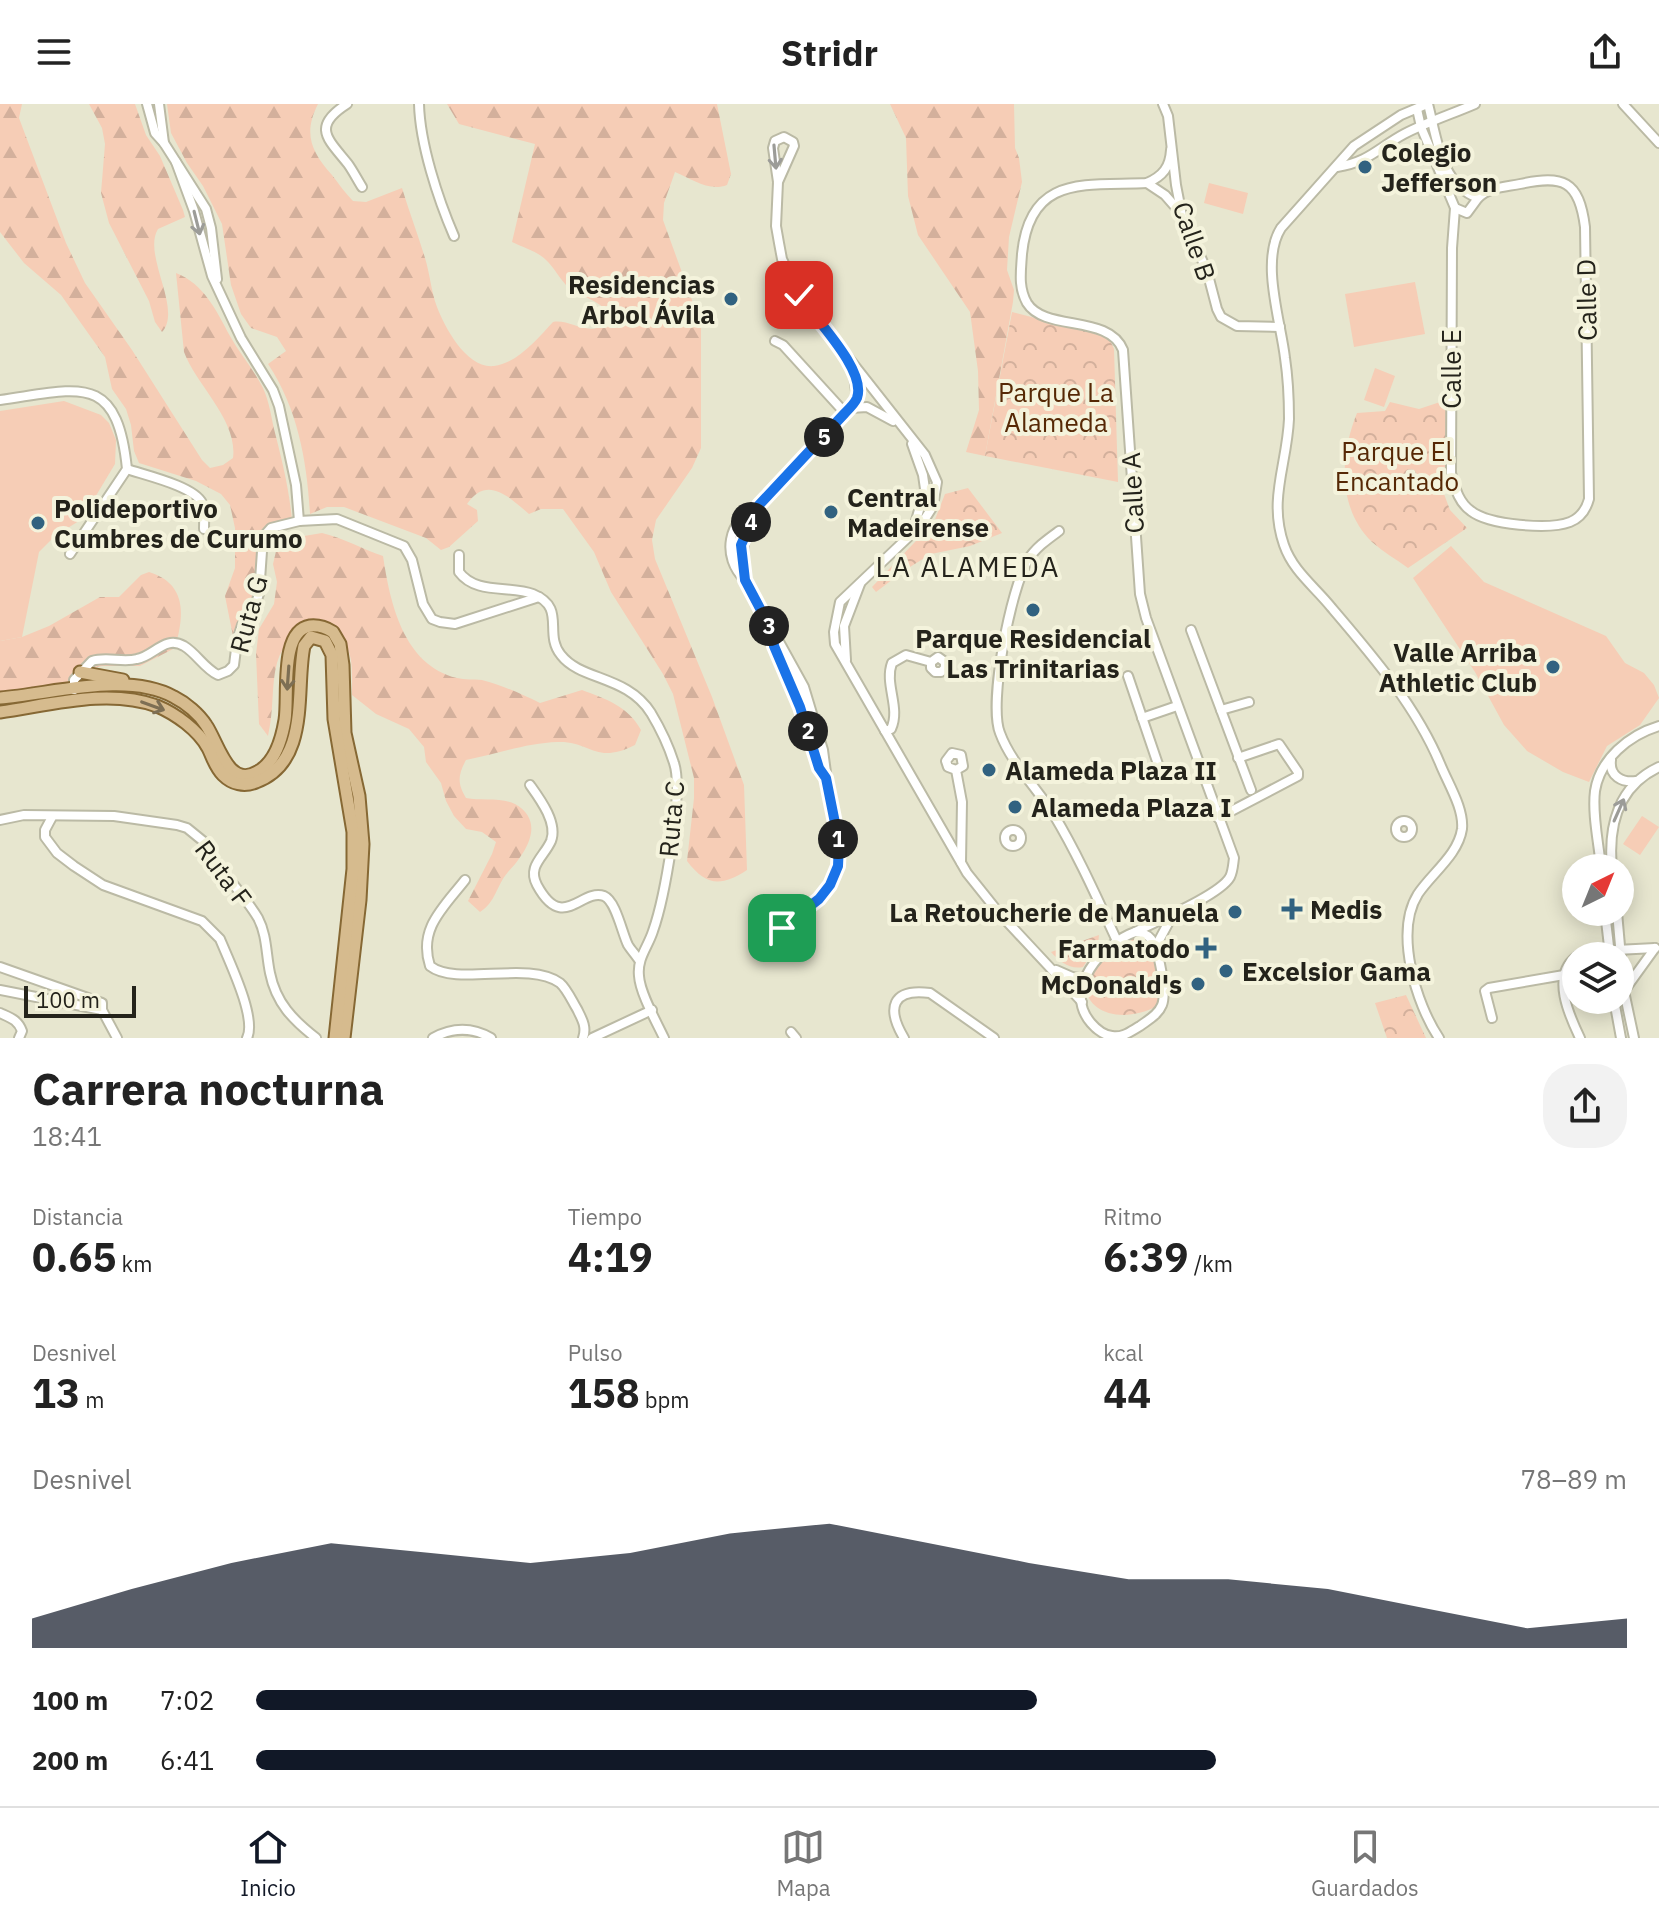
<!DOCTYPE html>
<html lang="es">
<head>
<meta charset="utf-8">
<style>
  :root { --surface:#fff; --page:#f2f2f2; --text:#222; --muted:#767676; --line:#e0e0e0; --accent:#111827 }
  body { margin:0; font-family:"IBM Plex Sans",sans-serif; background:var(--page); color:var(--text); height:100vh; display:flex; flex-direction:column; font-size:30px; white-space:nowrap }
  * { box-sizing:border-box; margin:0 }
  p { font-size:26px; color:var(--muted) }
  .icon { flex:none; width:44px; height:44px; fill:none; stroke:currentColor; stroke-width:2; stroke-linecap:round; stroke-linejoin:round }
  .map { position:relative; height:934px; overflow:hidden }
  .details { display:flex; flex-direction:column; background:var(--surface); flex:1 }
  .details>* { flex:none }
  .needle { width:52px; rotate:43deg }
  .tools { position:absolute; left:1562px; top:750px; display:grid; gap:16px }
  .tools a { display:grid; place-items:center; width:72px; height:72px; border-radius:50%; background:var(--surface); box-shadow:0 4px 20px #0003; font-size:40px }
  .scale { position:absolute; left:24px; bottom:20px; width:112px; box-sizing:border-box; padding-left:8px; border:4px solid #24231b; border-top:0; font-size:22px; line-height:28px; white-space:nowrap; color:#24231b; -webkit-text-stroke:6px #f4f3dc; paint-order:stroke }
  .pin { position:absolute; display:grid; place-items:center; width:68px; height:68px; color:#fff; margin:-34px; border-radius:16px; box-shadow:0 4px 12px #0006 }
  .km { position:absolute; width:40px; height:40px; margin:-20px; border-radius:50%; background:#222; color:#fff; font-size:22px; line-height:40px; text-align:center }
  .round { display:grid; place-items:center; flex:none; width:84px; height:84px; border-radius:32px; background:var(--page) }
  .summary { display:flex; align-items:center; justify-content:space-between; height:136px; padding:0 32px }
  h1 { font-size:44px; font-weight:700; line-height:60px }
  .stats { display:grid; grid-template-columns:repeat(3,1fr); gap:12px; height:136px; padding:8px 32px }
  .stats div { display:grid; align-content:center }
  .stats b { font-size:40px; font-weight:700 }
  .stats small { font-size:22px; font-weight:400 }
  .stats p { font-size:22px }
  .chart { height:224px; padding:16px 32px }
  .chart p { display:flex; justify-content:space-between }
  .chart svg { width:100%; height:144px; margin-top:8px; fill:var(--accent); opacity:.7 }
  ul { padding:0 32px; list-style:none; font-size:26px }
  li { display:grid; grid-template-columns:128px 96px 1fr; align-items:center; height:60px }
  li i { height:20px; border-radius:10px; background:var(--accent) }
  header { display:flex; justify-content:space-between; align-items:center; height:104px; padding:0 32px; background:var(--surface); font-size:36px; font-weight:700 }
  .tab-bar { display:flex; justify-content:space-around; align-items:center; height:112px; border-top:2px solid var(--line); background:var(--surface); font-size:22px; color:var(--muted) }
  .tab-bar a { display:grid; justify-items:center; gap:4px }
  .tab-bar .active { color:var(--accent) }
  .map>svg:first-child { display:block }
  .forest { fill:url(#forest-firs) }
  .park { fill:url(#park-crowns) }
  .pitch { fill:#f6cdb6 }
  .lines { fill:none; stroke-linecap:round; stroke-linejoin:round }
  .minor-casing { stroke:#bbbaa5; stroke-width:12 }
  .major-casing { stroke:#866834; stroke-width:15 }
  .minor { stroke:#fff; stroke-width:8 }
  .major { stroke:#d6bb8e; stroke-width:11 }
  .oneway { stroke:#9c9c98 }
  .oneway2 { stroke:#7d6f54 }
  .route-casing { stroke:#fff; stroke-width:16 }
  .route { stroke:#1a73e8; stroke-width:10 }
  .poi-dot { fill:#316280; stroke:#f4f3dc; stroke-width:3 }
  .labels { text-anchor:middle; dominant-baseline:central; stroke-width:8; stroke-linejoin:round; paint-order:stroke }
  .poi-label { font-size:26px; font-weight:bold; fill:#24231b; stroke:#f4f3dc; text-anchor:start }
  .street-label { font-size:26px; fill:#24231b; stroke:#f4f3dc }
  .park-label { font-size:26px; fill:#562805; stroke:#f4f3dc }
  .neighbourhood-label { font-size:28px; letter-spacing:2px; fill:#24231b; stroke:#f4f3dc }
</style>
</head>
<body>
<header><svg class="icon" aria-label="menu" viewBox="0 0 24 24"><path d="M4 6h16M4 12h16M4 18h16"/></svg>Stridr<svg class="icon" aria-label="share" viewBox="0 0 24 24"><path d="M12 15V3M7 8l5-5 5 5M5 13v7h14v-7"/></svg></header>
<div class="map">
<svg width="1659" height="934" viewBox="0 0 1659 934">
  <defs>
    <pattern id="forest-firs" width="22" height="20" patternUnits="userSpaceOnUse" patternTransform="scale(2)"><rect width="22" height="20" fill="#f6cdb6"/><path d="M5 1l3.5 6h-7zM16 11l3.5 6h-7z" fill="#d3b09c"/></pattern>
    <pattern id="park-crowns" width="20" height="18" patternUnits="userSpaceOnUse" patternTransform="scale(2)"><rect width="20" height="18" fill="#f6cdb6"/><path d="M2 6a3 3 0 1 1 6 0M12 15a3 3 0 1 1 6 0" fill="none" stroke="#d3b09c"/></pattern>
  </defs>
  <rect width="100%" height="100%" fill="#e7e6cf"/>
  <g class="forest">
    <path d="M0 0H22L19 14 66 139 85 179 132 246 202 356 210 364 223 361 233 354C238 316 196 281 184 248L176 169C204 180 216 206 230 232 240 250 254 266 263 284 269 297 271 311 274 325 282 356 289 384 292 416L262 425 258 431C256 448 260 467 256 484 251 502 239 515 233 532L225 492 235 464V424L230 401 221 390 196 377 139 359 134 347 131 321 126 305 112 285 105 253 61 191 24 159 0 128Z"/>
    <path d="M89 0H135L146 31 160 52 183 106 185 113 158 125C142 151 183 205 162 228L155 218 149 197 109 119 101 89 105 40 102 24Z"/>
    <path d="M167 0H318C303 29 311 48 332 71 339 80 345 89 353 97L366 98 402 84C409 107 418 131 425 154 430 170 431 187 437 203 445 224 467 265 494 262 518 259 538 234 553 218 569 215 586 231 601 222 628 206 577 191 569 184 560 176 555 164 545 155 538 148 522 143 512 138L535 40 459 20 447 0H717L731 70 727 81C709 88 692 75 675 68L664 99 663 116 701 221V344L692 364 656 416 652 436 655 455 712 593 744 681 747 766C721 783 706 782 687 757L694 694V674L673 590 663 570 611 488 594 448 563 405H541L529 410C508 392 487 371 467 400L477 406 478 417 449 443 441 446 426 434 344 403H327L310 410C307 358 298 305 268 260L286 247 277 233 251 224 241 210 231 181 222 120 203 82 187 59 171 29Z"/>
    <path d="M890 0H1014L1015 44 1019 54 1022 78 1009 133 1007 166 1014 186 1013 198 985 352 966 348 979 306 978 267 970 208 918 131 908 92 906 34Z"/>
    <path d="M322 429C344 434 362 445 383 452 390 498 403 561 457 574 465 576 473 575 482 576 502 581 521 590 540 599L582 586C606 595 628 602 641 626L635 641C595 661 591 637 558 638 526 639 497 650 466 656 458 671 457 679 466 694 481 697 500 693 515 700 547 718 525 750 508 768 496 782 496 798 480 808L468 797 492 750 496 738 482 728 466 725 454 712 446 697 441 679 426 658 424 643 409 625 376 610 352 591C352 559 355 542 328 522 258 530 280 585 268 632L259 620 256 550 259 525 274 500 277 478 273 460 277 443 304 432Z"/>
    <path d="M149 468C188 480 184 513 175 544L140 562H102L94 564 79 578 0 590V537L22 533 49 522 100 493H119L141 471Z"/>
  </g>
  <g class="park">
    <path d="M1012 208 1101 231 1110 236 1114 245 1118 378 985 352Z"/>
    <path d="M1446 296 1450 378 1444 390 1450 406 1467 424 1408 464C1396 455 1383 448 1372 438 1337 404 1340 351 1357 309L1385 307 1390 298 1419 305Z"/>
    <path d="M968 384 1002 429 970 442 931 450 905 466 876 488 872 483 934 418 945 390Z"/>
    <path d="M1138 830C1157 839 1164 882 1159 901 1100 934 1041 878 1138 830Z"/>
    <path d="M1099 831 1098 840 1083 863C1070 866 1059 857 1051 848Z"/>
    <path d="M1406 891 1426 934H1387L1375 899Z"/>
  </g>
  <g class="pitch">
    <path d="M1209 79 1248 89 1243 110 1204 99Z"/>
    <path d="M1415 178 1425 230 1354 243 1345 190Z"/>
    <path d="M1375 264 1395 272 1384 303 1364 296Z"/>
    <path d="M1021 286 1043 292 1034 325 1012 319Z"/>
    <path d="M64 297 101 311 109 319 116 336 115 360 82 415 55 432 39 448 22 533 0 537V307Z"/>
    <path d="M1451 442 1484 478 1606 532 1625 559 1644 569 1654 581 1659 594 1640 621 1607 642 1589 678 1563 668 1527 647 1504 621 1475 568 1413 474Z"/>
    <path d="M1642 712 1659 723 1640 751 1623 740Z"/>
  </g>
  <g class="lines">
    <g class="minor-casing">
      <g id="minor">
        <path d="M147 0 155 29 164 39 206 105 211 124 217 175"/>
        <path d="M159 0 164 39"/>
        <path d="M347 0C311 23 328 35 348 60 353 67 357 75 362 83"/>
        <path d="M419 0C420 40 438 95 454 132"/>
        <path d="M1163 0 1168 12 1176 81 1182 112 1207 167 1217 205 1221 213 1237 222 1280 223"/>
        <path d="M1427 0 1401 11 1354 42 1281 124C1260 157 1281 218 1285 254 1288 274 1289 296 1289 315 1287 361 1268 395 1284 441 1293 467 1314 482 1331 503 1372 551 1417 603 1441 662 1449 681 1464 705 1462 725 1458 751 1432 769 1418 790 1394 828 1416 900 1439 934"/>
        <path d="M1623 0 1659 39"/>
        <path d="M1417 5 1421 23 1455 104 1467 109 1478 94C1440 80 1437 34 1428 0"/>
        <path d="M176 58 194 107 212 172 241 234 273 286 279 302 296 381 299 417"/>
        <path d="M1337 63C1369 58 1378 44 1404 30 1427 18 1452 10 1475 0"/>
        <path d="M778 78 794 42 793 38 784 33 775 37 773 44 778 78 776 122 779 139 782 155 799 191 925 351 937 378 933 402 921 421 840 498 834 528 835 540 967 769 999 809 1082 898"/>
        <path d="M1147 79 1165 91 1179 107"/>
        <path d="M1455 104 1452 144 1451 369C1455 383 1458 398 1471 407 1489 421 1549 426 1570 418 1580 414 1586 406 1589 395L1585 123C1579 76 1563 71 1520 80 1505 83 1489 83 1478 94"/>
        <path d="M775 237 783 241 845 309"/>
        <path d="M0 296C79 285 117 267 127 365L70 450"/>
        <path d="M851 304 867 303 893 317"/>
        <path d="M912 340 923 371 925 385 913 427"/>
        <path d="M127 365C144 371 194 382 202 399 205 405 204 418 204 425"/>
        <path d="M759 401C727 416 721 453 745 476L804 583 823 646 829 691 839 739 838 762 830 781 819 795 782 824 775 826 765 821 767 808 778 806 799 809"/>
        <path d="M1059 427C1048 435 1035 444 1028 456 1011 484 988 599 1000 629 1011 659 1037 684 1054 711 1078 751 1097 794 1117 837"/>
        <path d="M459 451V468C476 491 510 481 533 490 567 504 543 529 561 551 581 577 627 571 651 609 660 624 669 643 674 659 684 688 664 796 653 827 648 843 637 854 639 872 640 889 656 917 664 934"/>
        <path d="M745 476C740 444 744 430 759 401L857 295 853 264"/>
        <path d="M1191 526 1251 686"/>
        <path d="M773 530 774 542 800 603 823 670"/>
        <path d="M846 556 844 522 860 480"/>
        <path d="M1128 572 1162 672"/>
        <path d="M74 586V576L92 557C107 552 122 559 137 555 154 552 165 531 184 542 197 550 204 564 218 571L228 567 234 561 237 537 242 521 253 507 259 490 263 433 271 424 299 417 337 415 404 442 412 456 423 500 432 515 440 518 455 520 539 493"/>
        <path d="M1221 606 1249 598"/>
        <path d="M1142 614 1177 602"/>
        <path d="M885 627 891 625C901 604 884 580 892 559L906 551 931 558 938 553 945 558V564L941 568H935L931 564V558"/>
        <path d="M1611 656C1609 672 1622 679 1636 677"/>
        <path d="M956 666 963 662 961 651 952 649 946 657 948 663 956 666 962 698 961 758"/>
        <path d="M530 681C540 695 558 719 551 737 544 753 527 762 537 781 563 829 581 784 604 792 616 797 622 829 628 841 631 846 636 851 639 856"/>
        <path d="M52 713 45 726V733L57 749 74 762 103 781 202 817 220 835C229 857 257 914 247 934"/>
        <path d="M1218 714 1298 672V668L1279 640 1238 654"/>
        <path d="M0 716 24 711 114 712 177 721 187 724 203 737C217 765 242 787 258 814 267 831 266 850 270 869 276 899 293 916 316 934"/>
        <circle cx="1404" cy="725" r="8"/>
        <circle cx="1013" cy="734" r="8"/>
        <path d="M1601 764C1599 740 1592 711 1595 687 1600 655 1629 631 1659 622"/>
        <path d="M1612 764C1608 722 1618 682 1659 663"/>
        <path d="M465 776C443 804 418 825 430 862 457 883 528 856 560 879 567 885 572 897 577 905 582 915 587 923 583 934"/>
        <path d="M1605 808 1610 851"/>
        <path d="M1617 808 1624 887 1634 934"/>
        <path d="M1135 828C1155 818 1220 791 1230 773 1233 767 1233 761 1234 754L1146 514 1140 490 1123 246C1109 210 1045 228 1027 199 1018 183 1021 167 1022 150 1030 70 1085 82 1147 79 1163 72 1170 63 1171 46"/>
        <path d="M1135 828C1142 829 1147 830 1151 835 1159 845 1167 889 1162 901 1158 911 1148 916 1140 922 1131 927 1123 934 1112 932 1103 931 1097 926 1091 919 1062 885 1102 840 1135 828Z"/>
        <path d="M1156 842 1172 812"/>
        <path d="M1578 852 1597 847 1655 844"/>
        <path d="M1576 853C1551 872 1569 911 1580 934"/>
        <path d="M0 863 102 899V906L117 934"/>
        <path d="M1056 866 1072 873 1085 875"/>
        <path d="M0 886 102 906"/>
        <path d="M1624 887 1655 844"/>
        <path d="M1614 896 1621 934"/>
        <path d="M0 909C11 914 18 916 22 927L19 934"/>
        <path d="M1492 914 1485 887 1489 884 1564 871"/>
        <path d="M791 928 796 934"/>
        <path d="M433 934C453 923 472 923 491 934"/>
        <path d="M592 934 652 906"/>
        <path d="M904 934C886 904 892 884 930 889L994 934"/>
      </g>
    </g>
    <g class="major-casing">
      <g id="major">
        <path d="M80 568 123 576"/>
        <path d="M0 594C52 590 127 567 174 593 186 599 199 610 206 621 218 638 228 685 257 668 275 659 282 634 285 616 289 593 279 527 310 522 319 521 325 523 333 528L340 540 343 561 345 629 359 692 363 740 360 796 344 934"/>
        <path d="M0 608C50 601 108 584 157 602 176 610 198 626 208 644 213 654 215 663 223 671 232 680 244 683 256 678 311 658 295 585 304 542L311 533 325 537 332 551 334 615 353 728V765L335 934"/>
      </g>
    </g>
    <use href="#minor" class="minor"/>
    <use href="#major" class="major"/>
  </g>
  <defs><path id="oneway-shaft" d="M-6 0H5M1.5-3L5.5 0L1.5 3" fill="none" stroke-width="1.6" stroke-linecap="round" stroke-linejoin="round" transform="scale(2)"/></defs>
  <g class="oneway">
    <use href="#oneway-shaft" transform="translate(775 53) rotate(85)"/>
    <use href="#oneway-shaft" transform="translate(197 119) rotate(76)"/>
    <use href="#oneway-shaft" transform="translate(1619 706) rotate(-66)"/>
  </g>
  <g class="oneway2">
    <use href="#oneway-shaft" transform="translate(288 574) rotate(94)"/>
    <use href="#oneway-shaft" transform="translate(153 602) rotate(20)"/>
  </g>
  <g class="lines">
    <g class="route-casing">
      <path id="route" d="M782 824 819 795 830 781 838 762 839 739 826 674 819 664 800 603 774 542 773 529 745 476 741 441 759 401 845 309C849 305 855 299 857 294 867 266 814 214 799 191"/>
    </g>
    <use href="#route" class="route"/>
  </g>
  <g class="poi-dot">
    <circle cx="1365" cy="63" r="8"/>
    <circle cx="731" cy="195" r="8"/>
    <circle cx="831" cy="408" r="8"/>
    <circle cx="38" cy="419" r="8"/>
    <circle cx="1033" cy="506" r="8"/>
    <circle cx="1553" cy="563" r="8"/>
    <circle cx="989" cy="666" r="8"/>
    <circle cx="1015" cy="703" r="8"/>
    <path d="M1288 793h8v8h8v8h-8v8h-8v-8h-8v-8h8z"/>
    <circle cx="1235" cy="808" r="8"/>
    <path d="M1202 832h8v8h8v8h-8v8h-8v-8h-8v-8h8z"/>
    <circle cx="1226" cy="867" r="8"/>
    <circle cx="1198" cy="880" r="8"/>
  </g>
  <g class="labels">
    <g class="poi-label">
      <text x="1381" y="48">Colegio<tspan x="1381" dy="30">Jefferson</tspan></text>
      <text x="715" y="180" text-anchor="end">Residencias<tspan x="715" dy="30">Arbol Ávila</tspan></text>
      <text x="847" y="393">Central<tspan x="847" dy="30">Madeirense</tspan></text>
      <text x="54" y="404">Polideportivo<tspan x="54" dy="30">Cumbres de Curumo</tspan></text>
      <text x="1033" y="534" text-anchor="middle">Parque Residencial<tspan x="1033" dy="30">Las Trinitarias</tspan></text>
      <text x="1537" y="548" text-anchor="end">Valle Arriba<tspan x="1537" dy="30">Athletic Club</tspan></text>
      <text x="1005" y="666">Alameda Plaza II</text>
      <text x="1031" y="703">Alameda Plaza I</text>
      <text x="1310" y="805">Medis</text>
      <text x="1219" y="808" text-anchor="end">La Retoucherie de Manuela</text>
      <text x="1190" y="844" text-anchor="end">Farmatodo</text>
      <text x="1242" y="867">Excelsior Gama</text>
      <text x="1182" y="880" text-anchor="end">McDonald's</text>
    </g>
    <g class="street-label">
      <text transform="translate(1195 137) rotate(71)">Calle B</text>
      <text transform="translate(1586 196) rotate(-91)">Calle D</text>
      <text transform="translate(1451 265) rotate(-90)">Calle E</text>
      <text transform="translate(1132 389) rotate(-93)">Calle A</text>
      <text transform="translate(248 510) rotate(-75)">Ruta G</text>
      <text transform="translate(671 715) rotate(-85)">Ruta C</text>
      <text transform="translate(224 769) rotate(53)">Ruta F</text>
    </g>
    <g class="park-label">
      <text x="1056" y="288">Parque La<tspan x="1056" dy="30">Alameda</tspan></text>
      <text x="1397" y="347">Parque El<tspan x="1397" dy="30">Encantado</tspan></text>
    </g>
    <g class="neighbourhood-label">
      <text x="968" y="462">LA ALAMEDA</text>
    </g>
  </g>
</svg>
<div class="tools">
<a><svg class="needle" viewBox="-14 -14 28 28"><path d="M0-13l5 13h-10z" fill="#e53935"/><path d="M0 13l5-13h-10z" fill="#767676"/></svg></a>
<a><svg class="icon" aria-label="layers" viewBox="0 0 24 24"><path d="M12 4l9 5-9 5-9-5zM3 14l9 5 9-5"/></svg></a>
</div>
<div class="scale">100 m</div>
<div class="pin" style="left:782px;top:824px;background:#1e9e55"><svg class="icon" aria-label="arrive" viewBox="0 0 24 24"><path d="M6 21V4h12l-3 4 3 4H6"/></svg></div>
<div class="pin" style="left:799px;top:191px;background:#d93025"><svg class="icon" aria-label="check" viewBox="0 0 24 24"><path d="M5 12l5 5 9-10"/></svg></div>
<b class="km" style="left:838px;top:735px">1</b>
<b class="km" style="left:808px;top:627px">2</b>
<b class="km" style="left:769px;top:522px">3</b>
<b class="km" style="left:751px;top:418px">4</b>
<b class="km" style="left:824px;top:333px">5</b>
</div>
<section class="details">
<div class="summary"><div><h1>Carrera nocturna</h1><p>18:41</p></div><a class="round"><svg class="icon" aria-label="share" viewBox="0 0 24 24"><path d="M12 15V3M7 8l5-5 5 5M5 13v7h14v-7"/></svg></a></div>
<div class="stats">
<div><p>Distancia</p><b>0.65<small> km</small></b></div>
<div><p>Tiempo</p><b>4:19</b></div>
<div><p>Ritmo</p><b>6:39<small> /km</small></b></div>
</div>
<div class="stats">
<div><p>Desnivel</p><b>13<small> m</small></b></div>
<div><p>Pulso</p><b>158<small> bpm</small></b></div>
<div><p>kcal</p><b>44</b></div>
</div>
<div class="chart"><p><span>Desnivel</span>78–89 m</p>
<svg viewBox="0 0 160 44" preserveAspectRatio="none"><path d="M0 44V35L10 26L20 18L30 12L40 15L50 18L60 15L70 9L80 6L90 12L100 18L110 23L120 23L130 26L140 32L150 38L160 35V44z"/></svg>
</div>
<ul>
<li><b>100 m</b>7:02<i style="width:57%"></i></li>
<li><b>200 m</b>6:41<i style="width:70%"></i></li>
</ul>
</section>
<nav class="tab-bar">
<a class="active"><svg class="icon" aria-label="home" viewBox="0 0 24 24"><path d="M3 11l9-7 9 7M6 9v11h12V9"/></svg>Inicio</a>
<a><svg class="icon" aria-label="map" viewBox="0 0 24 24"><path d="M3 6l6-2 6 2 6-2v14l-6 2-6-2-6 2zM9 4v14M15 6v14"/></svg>Mapa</a>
<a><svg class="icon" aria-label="saved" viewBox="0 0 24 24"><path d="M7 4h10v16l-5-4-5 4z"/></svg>Guardados</a>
</nav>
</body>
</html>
